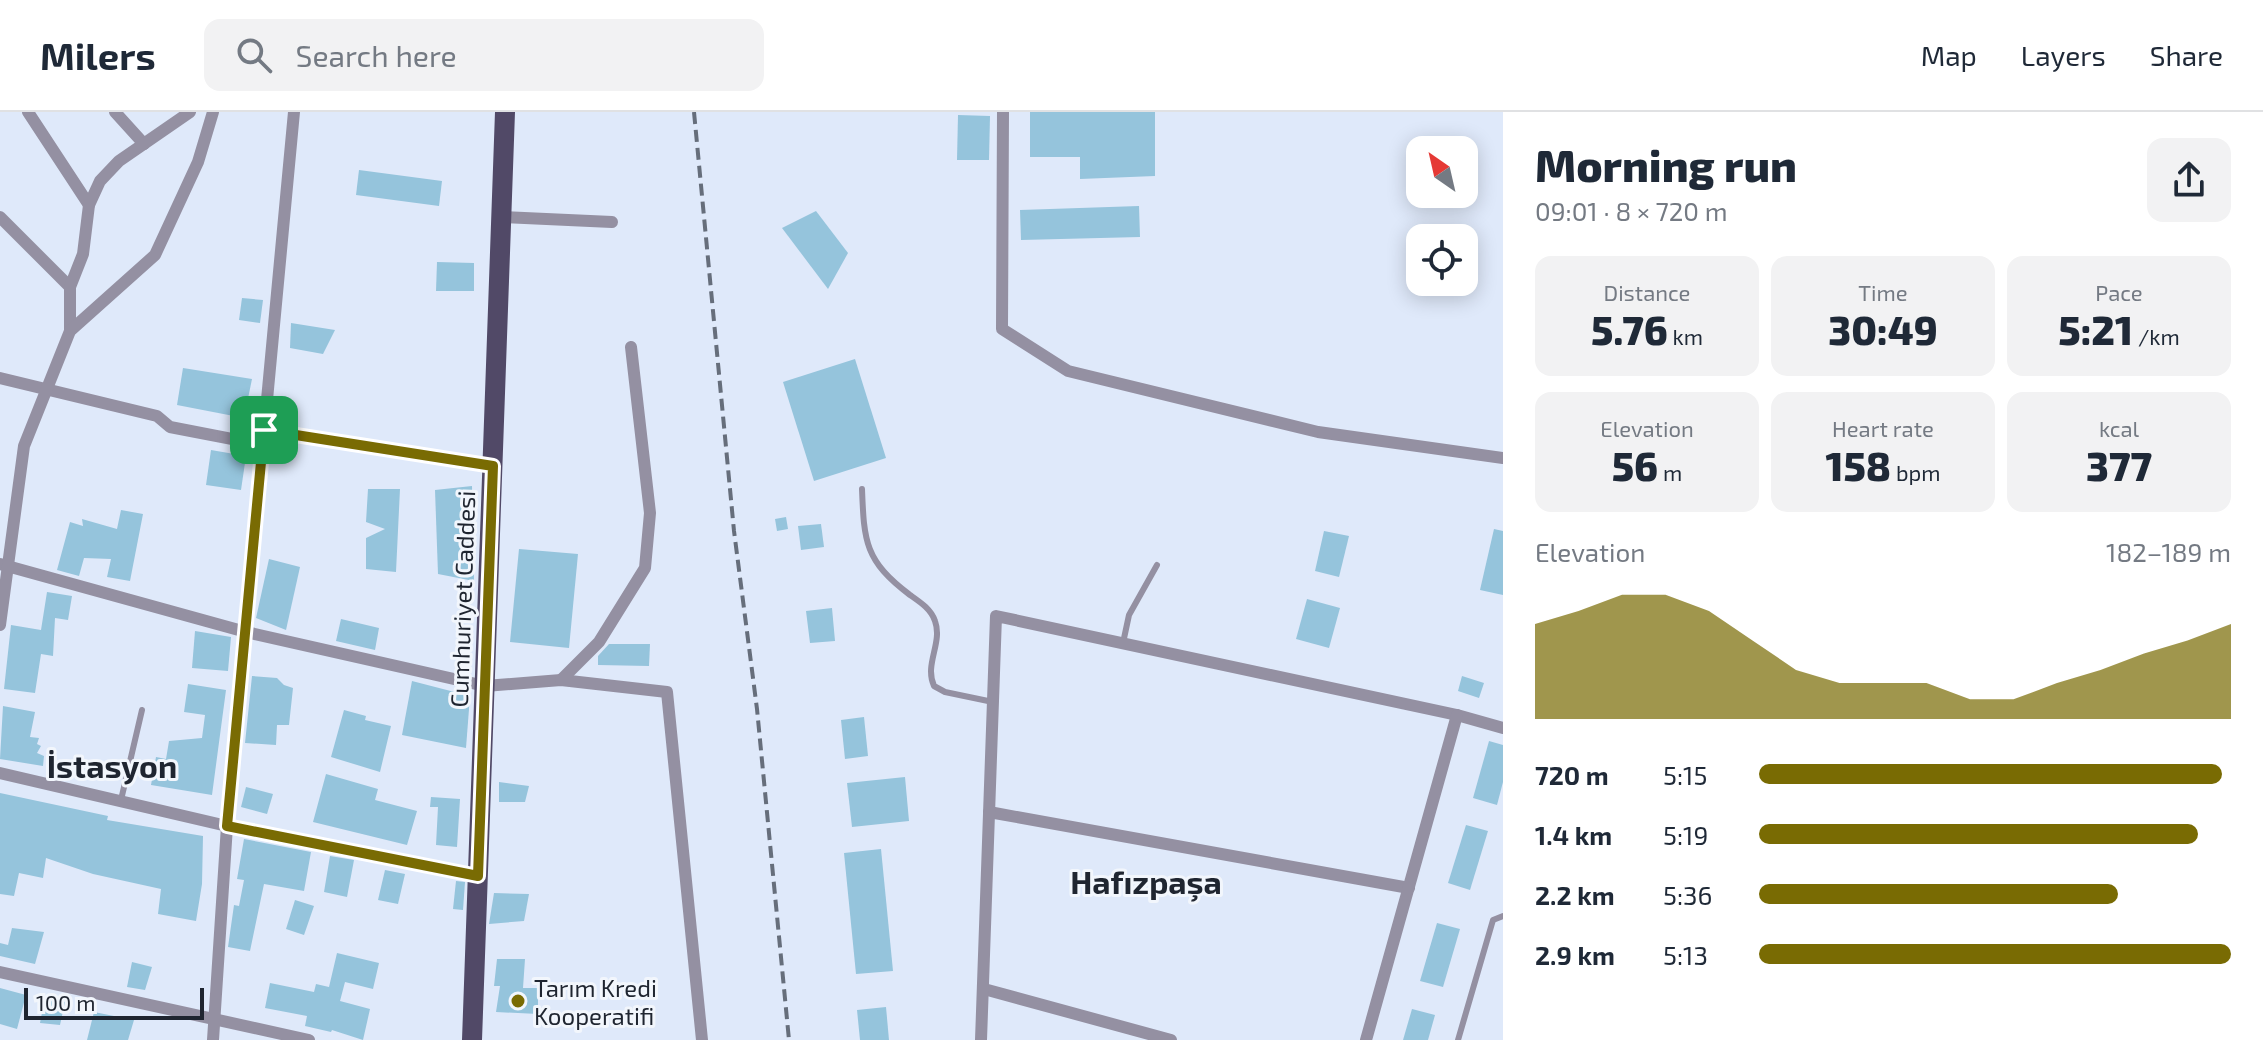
<!DOCTYPE html>
<html lang="en">
<head>
<meta charset="utf-8">
<style>
  :root { --surface:#fff; --page:#f2f2f3; --text:#1f2937; --muted:#747a83; --line:#e0e1e3; --accent:#796b03 }
  body { margin:0; font-family:"Exo 2",sans-serif; background:var(--page); color:var(--text); height:100vh; display:flex; flex-direction:column; font-size:30px; white-space:nowrap }
  * { box-sizing:border-box; margin:0 }
  p { font-size:26px; color:var(--muted) }
  .icon { flex:none; width:44px; height:44px; fill:none; stroke:currentColor; stroke-width:2; stroke-linecap:round; stroke-linejoin:round }
  .map { position:relative; flex:1; overflow:hidden }
  .drawer { display:flex; flex-direction:column; background:var(--surface); width:760px }
  .drawer>* { flex:none }
  .needle { width:52px; rotate:326deg }
  .tools { position:absolute; left:1406px; top:24px; display:grid; gap:16px }
  .tools a { display:grid; place-items:center; width:72px; height:72px; border-radius:16px; background:var(--surface); box-shadow:0 4px 20px #0003; font-size:40px }
  .scale { position:absolute; left:24px; bottom:20px; width:180px; box-sizing:border-box; padding-left:8px; border:4px solid #1f2530; border-top:0; font-size:22px; line-height:28px; white-space:nowrap; color:#1f2530; -webkit-text-stroke:6px #f2f6fc; paint-order:stroke }
  .pin { position:absolute; display:grid; place-items:center; width:68px; height:68px; color:#fff; margin:-34px; border-radius:16px; box-shadow:0 4px 12px #0006 }
  .round { display:grid; place-items:center; flex:none; width:84px; height:84px; border-radius:16px; background:var(--page) }
  .head { display:flex; align-items:center; justify-content:space-between; height:136px; padding:0 32px }
  h1 { font-size:44px; font-weight:800; line-height:60px }
  .metrics { display:grid; grid-template-columns:repeat(3,1fr); gap:12px; height:136px; padding:8px 32px }
  .metrics div { display:grid; align-content:center; border-radius:16px; background:var(--page); text-align:center }
  .metrics b { font-size:40px; font-weight:800 }
  .metrics small { font-size:22px; font-weight:400 }
  .metrics p { font-size:22px }
  .chart { height:224px; padding:16px 32px }
  .chart p { display:flex; justify-content:space-between }
  .chart svg { width:100%; height:144px; margin-top:8px; fill:var(--accent); opacity:.7 }
  ul { padding:0 32px; list-style:none; font-size:26px }
  li { display:grid; grid-template-columns:128px 96px 1fr; align-items:center; height:60px }
  li i { height:20px; border-radius:10px; background:var(--accent) }
  header { display:flex; align-items:center; gap:48px; box-sizing:border-box; height:112px; padding:0 40px; background:var(--surface); border-bottom:2px solid var(--line) }
  header strong { font-size:38px }
  nav { display:flex; gap:44px; margin-inline-start:auto; font-size:28px }
  .search { width:560px; height:72px; background:var(--page); display:flex; align-items:center; gap:20px; box-sizing:border-box; padding:0 28px; border-radius:16px; color:var(--muted); font-size:30px }
  main { display:flex; flex:1; min-height:0 }
  .map>svg:first-child { display:block }
  .building { fill:#95c4dc }
  .lines { fill:none; stroke-linecap:round; stroke-linejoin:round }
  .lane { stroke:#9490a2; stroke-width:6 }
  .street { stroke:#9490a2; stroke-width:12 }
  .primary { stroke:#514967; stroke-width:20 }
  .rail { stroke:#666e7b; stroke-width:4; stroke-dasharray:12 6; stroke-linecap:butt }
  .route-casing { stroke:#fff; stroke-width:16 }
  .route { stroke:#796b03; stroke-width:10 }
  .poi-dot { fill:#796b03; stroke:#f2f6fc; stroke-width:3 }
  .labels { text-anchor:middle; dominant-baseline:central; stroke-width:6; stroke-linejoin:round; paint-order:stroke }
  .street-label { font-size:24px; fill:#1f2530; stroke:#f2f6fc }
  .poi-label { font-size:24px; fill:#1f2530; stroke:#f2f6fc; text-anchor:start }
  .district-label { font-size:32px; font-weight:bold; fill:#1f2530; stroke:#f2f6fc }
</style>
</head>
<body>
<header>
<strong>Milers</strong>
<div class="search"><svg class="icon" aria-label="search" viewBox="0 0 24 24"><circle cx="10" cy="10" r="6"/><path d="M15 15l6 6"/></svg>Search here</div>
<nav><a>Map</a><a>Layers</a><a>Share</a></nav>
</header>
<main>
<div class="map">
<svg width="1503" height="928" viewBox="0 0 1503 928">
  <rect width="100%" height="100%" fill="#dfe9fa"/>
  <g class="building">
    <path d="M1030 0H1155V64L1080 67V45H1030Z"/>
    <path d="M958 3 990 4 989 48H957Z"/>
    <path d="M359 58 442 69 439 94 356 83Z"/>
    <path d="M1139 94 1140 125 1021 128 1020 98Z"/>
    <path d="M816 99 848 141 828 177 782 116Z"/>
    <path d="M437 150 474 151V179H436Z"/>
    <path d="M242 186 263 188 260 211 239 208Z"/>
    <path d="M291 211 335 218 323 242 290 236Z"/>
    <path d="M855 247 886 346 814 369 783 270Z"/>
    <path d="M183 256 252 267 244 306 177 293Z"/>
    <path d="M211 338 246 344 241 378 206 373Z"/>
    <path d="M472 374 474 469 438 462 435 378Z"/>
    <path d="M368 377H400L396 460 366 457V426L385 417 366 410Z"/>
    <path d="M121 398 143 402 130 469 107 465 111 447 84 446 79 464 57 458 70 410 83 414 82 407 117 417Z"/>
    <path d="M786 405 788 417 777 419 775 407Z"/>
    <path d="M821 412 824 435 801 438 798 414Z"/>
    <path d="M1494 417 1503 419V483L1480 478Z"/>
    <path d="M1324 419 1349 424 1339 465 1315 459Z"/>
    <path d="M519 437 578 442 569 536 510 530Z"/>
    <path d="M269 447 300 455 286 518 256 506Z"/>
    <path d="M47 480 72 484 68 508 55 506 53 544 41 542 35 581 4 577 11 513 41 518Z"/>
    <path d="M1307 487 1340 496 1329 536 1296 527Z"/>
    <path d="M832 496 835 529 810 531 806 499Z"/>
    <path d="M341 507 379 516 375 538 336 529Z"/>
    <path d="M195 519 231 525 228 559 192 556Z"/>
    <path d="M609 532H650L649 554 598 553V544Z"/>
    <path d="M252 564 277 566 284 573 293 576 289 613H277L276 633 245 631Z"/>
    <path d="M1462 564 1484 571 1479 586 1458 579Z"/>
    <path d="M412 569 470 584 466 636 402 623Z"/>
    <path d="M188 572 226 578 212 683 151 673 156 645 166 647 169 629 202 626 205 603 184 600Z"/>
    <path d="M3 594 35 600 30 625 39 626 37 632 41 634 37 641 44 644 43 654 0 647Z"/>
    <path d="M344 598 366 604 365 608 391 614 380 660 331 645Z"/>
    <path d="M864 605 868 644 845 647 841 608Z"/>
    <path d="M1489 629 1503 633V670L1497 693 1473 686Z"/>
    <path d="M326 662 378 677 375 688 417 699 407 733 313 710Z"/>
    <path d="M905 665 909 709 852 715 847 671Z"/>
    <path d="M499 670 529 674 525 690H499Z"/>
    <path d="M246 675 273 682 267 702 241 695Z"/>
    <path d="M0 681 108 704 107 708 203 724 202 772 196 809 158 802 161 777 93 762 46 746 43 766 19 761 14 784 0 782Z"/>
    <path d="M431 685 460 687 457 735 436 733 438 695H430Z"/>
    <path d="M1466 713 1488 719 1470 778 1448 771Z"/>
    <path d="M244 727 311 740 304 779 264 772 250 839 228 835 234 793 239 794 244 768 237 767Z"/>
    <path d="M881 737 893 859 856 862 844 741Z"/>
    <path d="M330 744 354 748 347 785 324 780Z"/>
    <path d="M385 758 405 762 398 792 378 788Z"/>
    <path d="M456 769 465 770 463 798 453 797Z"/>
    <path d="M494 781 529 782 524 809 489 812Z"/>
    <path d="M295 788 314 794 304 823 286 817Z"/>
    <path d="M1437 811 1460 817 1443 875 1420 869Z"/>
    <path d="M12 816 44 820 35 852 0 844V831L8 833Z"/>
    <path d="M337 841 379 851 373 877 345 870 340 889 370 897 363 928 332 918 331 920 305 914 307 904 265 896 270 871 314 880 316 872 329 875Z"/>
    <path d="M497 847H525L523 876H538V902L496 900 500 874H494Z"/>
    <path d="M132 850 152 855 145 878 127 875Z"/>
    <path d="M0 876 26 883 17 917 0 912Z"/>
    <path d="M45 885 65 890 60 913 40 911Z"/>
    <path d="M886 895 889 928H860L857 898Z"/>
    <path d="M1412 897 1435 903 1428 928H1403Z"/>
    <path d="M94 900 134 908 128 928H87Z"/>
  </g>
  <g class="lines">
    <g class="lane">
      <path d="M862 377C864 430 865 449 910 483 920 490 931 497 935 509 943 531 924 552 934 574L945 580 993 590"/>
      <path d="M1123 531 1129 503 1157 453"/>
      <path d="M121 688 142 598"/>
      <path d="M1458 928 1493 808 1503 804"/>
    </g>
    <g class="street">
      <path d="M28 0 89 93"/>
      <path d="M115 0 144 32"/>
      <path d="M1003 0 1002 217 1068 259 1318 320 1503 346"/>
      <path d="M0 105 70 175"/>
      <path d="M501 105 612 110"/>
      <path d="M70 219V175L83 142 89 93 100 69 119 49 190 0"/>
      <path d="M0 266 157 304 170 315 263 333"/>
      <path d="M264 318 493 354"/>
      <path d="M0 452 246 520 485 574 561 568 667 580 702 928"/>
      <path d="M0 513 24 334 70 219 155 143 198 50 213 0"/>
      <path d="M561 568 599 530 645 456 650 401 631 235"/>
      <path d="M0 661 227 714 478 764"/>
      <path d="M989 700 1409 776"/>
      <path d="M0 860 309 928"/>
      <path d="M984 877 1171 928"/>
      <path d="M213 928 227 714 294 0"/>
      <path d="M981 928 996 504 1457 603 1503 616"/>
      <path d="M1366 928 1457 603"/>
    </g>
    <path class="primary" d="M472 928 505 0"/>
    <path class="rail" d="M694 0 734 419 757 597 789 928"/>
  </g>
  <g class="lines">
    <g class="route-casing">
      <path id="route" d="M264 318 493 354 478 764 227 714Z"/>
    </g>
    <use href="#route" class="route"/>
  </g>
  <circle class="poi-dot" cx="518" cy="889" r="8"/>
  <g class="labels">
    <g class="street-label">
      <text transform="translate(462 487) rotate(-88)">Cumhuriyet Caddesi</text>
    </g>
    <g class="poi-label">
      <text x="534" y="875">Tarım Kredi<tspan x="534" dy="28">Kooperatifi</tspan></text>
    </g>
    <g class="district-label">
      <text x="112" y="653">İstasyon</text>
      <text x="1146" y="769">Hafızpaşa</text>
    </g>
  </g>
</svg>
<div class="tools">
<a><svg class="needle" viewBox="-14 -14 28 28"><path d="M0-13l5 13h-10z" fill="#e53935"/><path d="M0 13l5-13h-10z" fill="#747a83"/></svg></a>
<a><svg class="icon" aria-label="locate" viewBox="0 0 24 24"><circle cx="12" cy="12" r="6"/><path d="M12 2v4M12 18v4M2 12h4M18 12h4"/></svg></a>
</div>
<div class="scale">100 m</div>
<div class="pin" style="left:264px;top:318px;background:#1e9e55"><svg class="icon" aria-label="arrive" viewBox="0 0 24 24"><path d="M6 21V4h12l-3 4 3 4H6"/></svg></div>
</div>
<section class="drawer">
<div class="head"><div><h1>Morning run</h1><p>09:01 · 8 × 720 m</p></div><a class="round"><svg class="icon" aria-label="share" viewBox="0 0 24 24"><path d="M12 15V3M7 8l5-5 5 5M5 13v7h14v-7"/></svg></a></div>
<div class="metrics">
<div><p>Distance</p><b>5.76<small> km</small></b></div>
<div><p>Time</p><b>30:49</b></div>
<div><p>Pace</p><b>5:21<small> /km</small></b></div>
</div>
<div class="metrics">
<div><p>Elevation</p><b>56<small> m</small></b></div>
<div><p>Heart rate</p><b>158<small> bpm</small></b></div>
<div><p>kcal</p><b>377</b></div>
</div>
<div class="chart"><p><span>Elevation</span>182–189 m</p>
<svg viewBox="0 0 160 44" preserveAspectRatio="none"><path d="M0 44V15L10 11L20 6L30 6L40 11L50 20L60 29L70 33L80 33L90 33L100 38L110 38L120 33L130 29L140 24L150 20L160 15V44z"/></svg>
</div>
<ul>
<li><b>720 m</b>5:15<i style="width:98%"></i></li>
<li><b>1.4 km</b>5:19<i style="width:93%"></i></li>
<li><b>2.2 km</b>5:36<i style="width:76%"></i></li>
<li><b>2.9 km</b>5:13<i style="width:100%"></i></li>
</ul>
</section>
</main>
</body>
</html>
